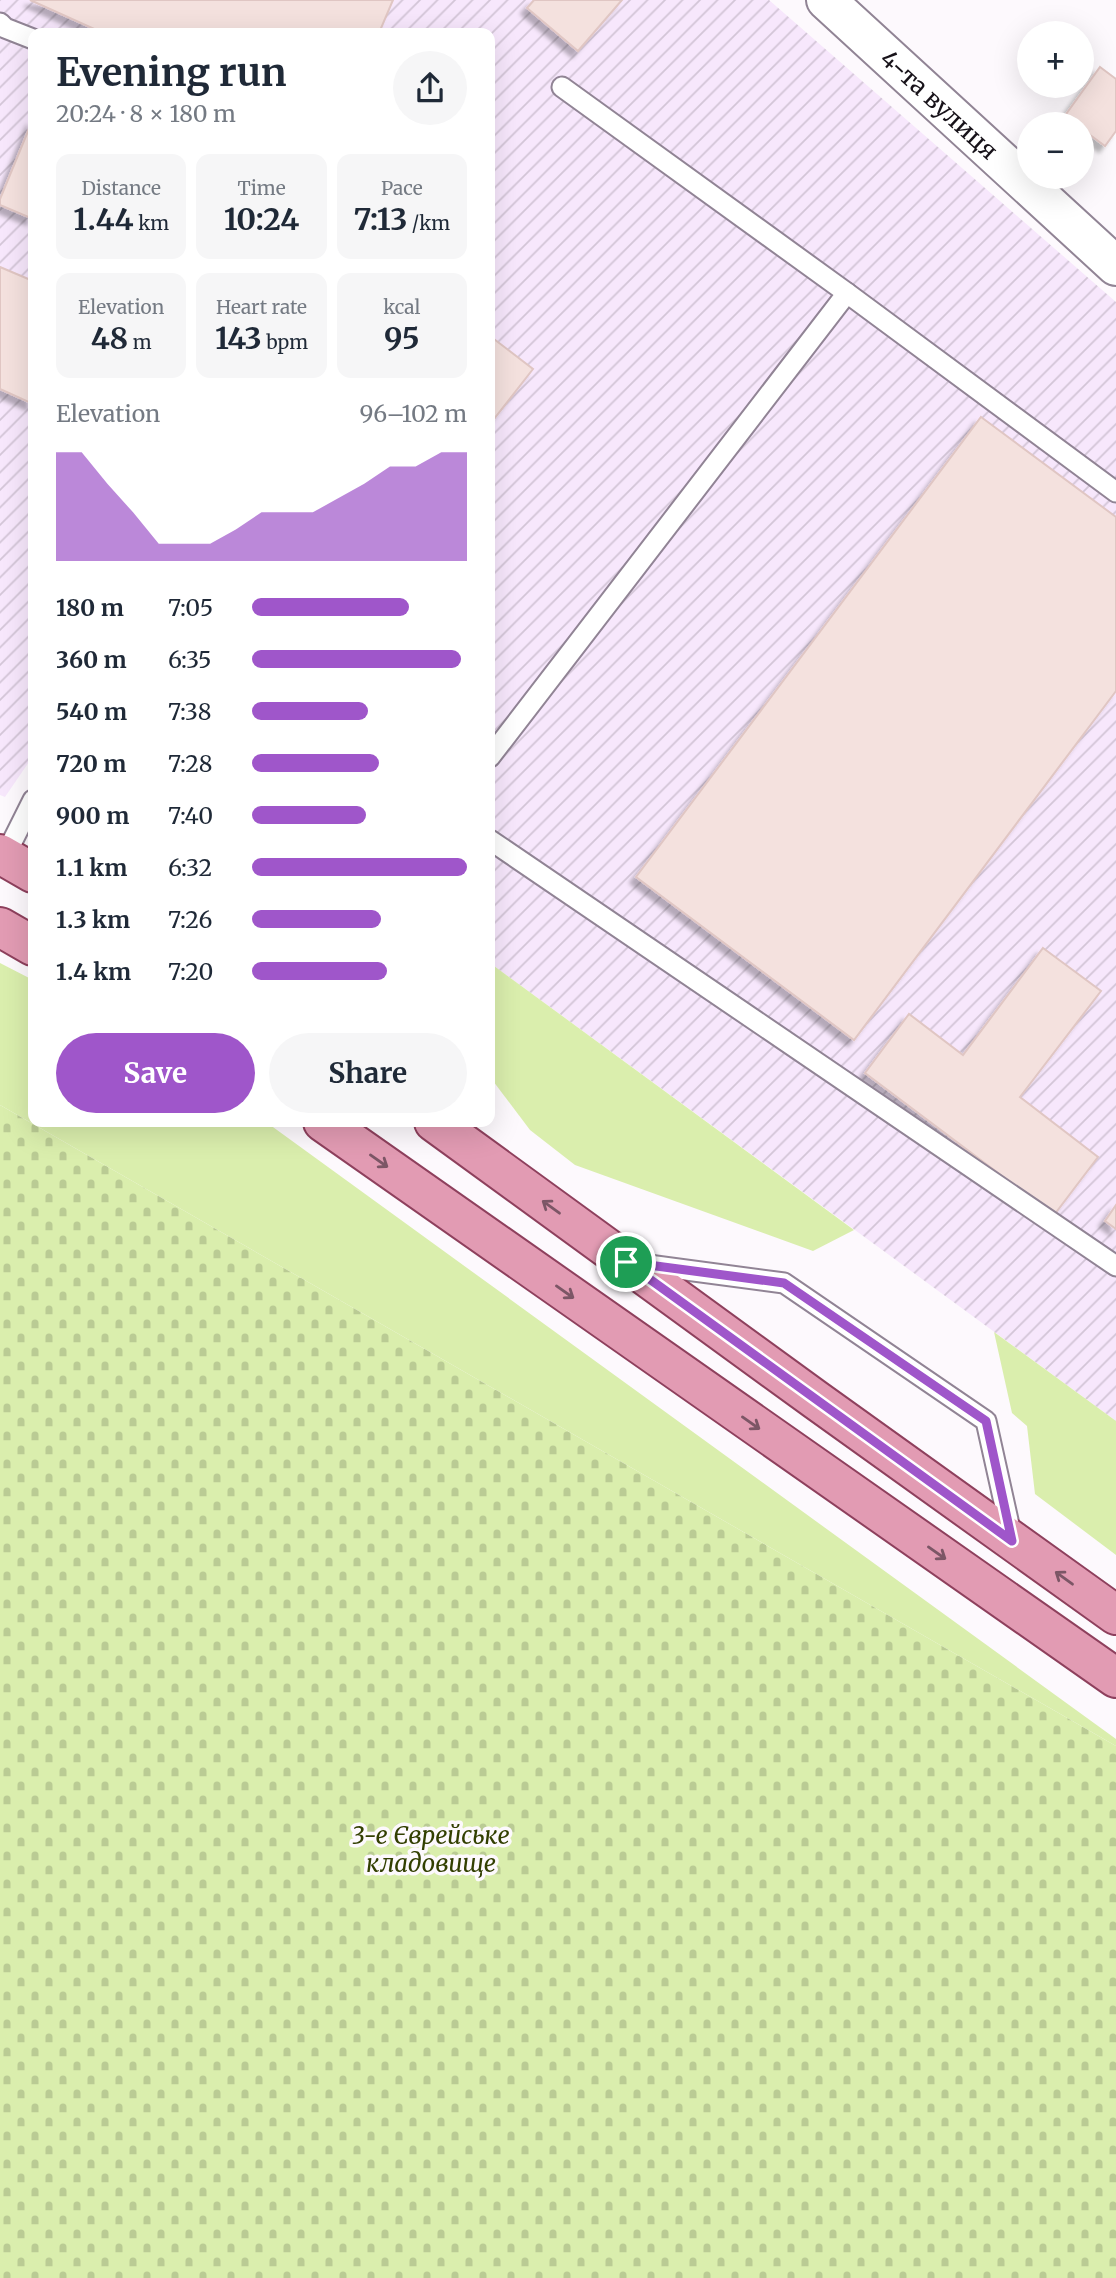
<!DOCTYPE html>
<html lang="en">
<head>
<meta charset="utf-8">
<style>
  :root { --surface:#fff; --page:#f6f6f7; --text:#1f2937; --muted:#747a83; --accent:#9f56ca }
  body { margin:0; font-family:Merriweather,serif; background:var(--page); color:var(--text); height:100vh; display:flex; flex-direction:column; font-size:26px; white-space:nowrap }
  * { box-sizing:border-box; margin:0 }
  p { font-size:23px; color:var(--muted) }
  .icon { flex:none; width:38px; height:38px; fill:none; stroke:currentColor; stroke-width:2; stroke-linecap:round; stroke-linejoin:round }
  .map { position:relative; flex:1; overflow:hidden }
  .sheet { position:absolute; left:28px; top:28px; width:467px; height:1099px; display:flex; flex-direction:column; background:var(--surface); border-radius:14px; box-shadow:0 7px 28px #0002 }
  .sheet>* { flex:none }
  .controls { position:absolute; left:1017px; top:21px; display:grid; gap:14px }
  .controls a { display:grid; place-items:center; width:77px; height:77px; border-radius:50%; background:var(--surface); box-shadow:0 7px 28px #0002; font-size:35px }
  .pin { position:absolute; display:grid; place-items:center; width:60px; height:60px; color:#fff; margin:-30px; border:4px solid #fff; border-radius:50%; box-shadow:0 2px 7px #0007 }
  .round { display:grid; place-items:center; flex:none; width:74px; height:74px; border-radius:37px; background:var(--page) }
  .headline { display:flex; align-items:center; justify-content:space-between; height:119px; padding:0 28px }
  h1 { font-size:38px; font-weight:700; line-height:52px }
  .metrics { display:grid; grid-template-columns:repeat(3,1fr); gap:10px; height:119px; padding:7px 28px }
  .metrics div { display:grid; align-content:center; border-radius:14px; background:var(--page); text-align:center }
  .metrics b { font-size:30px; font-weight:700 }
  .metrics small { font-size:19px; font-weight:400 }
  .metrics p { font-size:19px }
  .chart { height:196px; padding:14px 28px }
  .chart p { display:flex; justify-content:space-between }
  .chart svg { width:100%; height:126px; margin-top:7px; fill:var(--accent); opacity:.7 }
  .action { display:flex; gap:14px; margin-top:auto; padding:14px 28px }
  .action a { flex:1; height:80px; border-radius:42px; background:var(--accent); color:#fff; font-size:28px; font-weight:700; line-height:80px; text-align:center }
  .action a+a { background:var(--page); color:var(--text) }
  ul { padding:0 28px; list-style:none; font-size:23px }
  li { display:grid; grid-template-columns:112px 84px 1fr; align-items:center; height:52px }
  li i { height:18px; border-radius:9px; background:var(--accent) }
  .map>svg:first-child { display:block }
  .industrial { fill:url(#industrial-furrows) }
  .grass { fill:#daeead }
  .cemetery { fill:url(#cemetery-stones) }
  .building { fill:#f4e1de; stroke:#e0c6c3; stroke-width:2; filter:url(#shadow) }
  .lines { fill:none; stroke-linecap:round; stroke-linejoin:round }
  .service-casing { stroke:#918495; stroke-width:23 }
  .minor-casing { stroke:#918495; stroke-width:42 }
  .primary-casing { stroke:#8e405d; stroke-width:42 }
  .service { stroke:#fff; stroke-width:19 }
  .minor { stroke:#fff; stroke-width:38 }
  .primary { stroke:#e29bb3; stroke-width:38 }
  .oneway { stroke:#7c5666 }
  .route-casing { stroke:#fff; stroke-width:14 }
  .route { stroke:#9f56ca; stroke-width:9 }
  .labels { text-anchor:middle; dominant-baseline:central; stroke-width:7; stroke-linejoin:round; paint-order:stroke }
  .street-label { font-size:24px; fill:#171219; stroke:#fdf9fd }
  .park-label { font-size:24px; font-style:italic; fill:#323f01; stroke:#fdf9fd }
</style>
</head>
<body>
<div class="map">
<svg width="1116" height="2278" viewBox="0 0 1116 2278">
  <defs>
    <pattern id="industrial-furrows" width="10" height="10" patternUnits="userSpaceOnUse" patternTransform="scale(1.75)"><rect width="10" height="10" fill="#f7e7fc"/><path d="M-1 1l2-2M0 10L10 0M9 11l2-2" fill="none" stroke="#d3c5d7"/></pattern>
    <pattern id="cemetery-stones" width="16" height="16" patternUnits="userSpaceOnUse" patternTransform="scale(1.75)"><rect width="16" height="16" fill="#daeead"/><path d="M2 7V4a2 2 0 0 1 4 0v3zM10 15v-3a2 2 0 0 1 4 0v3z" fill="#bacb94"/></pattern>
    <filter id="shadow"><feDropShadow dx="-6" dy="6" stdDeviation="2" flood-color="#0004"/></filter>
  </defs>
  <rect width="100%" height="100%" fill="#fdf9fd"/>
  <path class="industrial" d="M0 0H769L1116 302V1421L490 963V33H33V756L5 797 0 795Z"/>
  <g class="grass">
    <path d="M0 963 33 980V1122H266L1116 1739V1746L0 1105Z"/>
    <path d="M490 963 854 1230 813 1251 575 1165 530 1130 490 1077Z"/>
    <path d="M994 1332 1116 1421V1555L1035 1494 1027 1426 1012 1413Z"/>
  </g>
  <path class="cemetery" d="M0 1105 1116 1746V2278H0Z"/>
  <g class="building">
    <path d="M30 0H393L379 33H103Z"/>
    <path d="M534 0H622L578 51 527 8Z"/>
    <path d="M1100 67 1116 79V131L1105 146 1082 129V124H1074L1064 117Z"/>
    <path d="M33 119V219L0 205V199Z"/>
    <path d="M0 267 33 281V404L0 389Z"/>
    <path d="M490 336 533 369 490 424Z"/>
    <path d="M981 417 1116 517V691L854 1040 636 877Z"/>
    <path d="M1043 948 1101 991 1020 1097 1098 1157 1054 1215 865 1073 909 1014 963 1055Z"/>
    <path d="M1116 1205V1229L1105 1221Z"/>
  </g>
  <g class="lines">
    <g class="service-casing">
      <g id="service">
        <path d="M0 23 5 28 33 39"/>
        <path d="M562 87 847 293 1116 492"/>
        <path d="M490 757 847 293"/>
        <path d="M490 840 1116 1266"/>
        <path d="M5 856 33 800"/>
        <path d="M641 1264 784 1283 986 1421 1012 1538"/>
      </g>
    </g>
    <g class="minor-casing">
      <g id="minor">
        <path id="s1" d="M826 0 1116 266"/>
      </g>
    </g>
    <g class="primary-casing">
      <g id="primary">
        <path d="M0 854 33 873"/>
        <path d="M0 927 33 946"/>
        <path d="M323 1122 1116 1678"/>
        <path d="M434 1122 816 1400 1116 1615"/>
      </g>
    </g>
    <use href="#service" class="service"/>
    <use href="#minor" class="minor"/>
    <use href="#primary" class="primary"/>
  </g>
  <defs><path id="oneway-shaft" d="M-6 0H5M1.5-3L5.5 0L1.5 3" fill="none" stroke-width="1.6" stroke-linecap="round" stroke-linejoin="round" transform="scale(1.75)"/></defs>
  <g class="oneway">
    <use href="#oneway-shaft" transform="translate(379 1161) rotate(35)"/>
    <use href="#oneway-shaft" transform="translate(551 1207) rotate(-144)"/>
    <use href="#oneway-shaft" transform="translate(565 1292) rotate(35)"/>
    <use href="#oneway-shaft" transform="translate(751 1423) rotate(35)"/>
    <use href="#oneway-shaft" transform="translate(937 1553) rotate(35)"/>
    <use href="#oneway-shaft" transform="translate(1064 1578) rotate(-144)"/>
  </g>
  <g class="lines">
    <g class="route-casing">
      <path id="route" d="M626 1262 784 1283 986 1421 1012 1541Z"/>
    </g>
    <use href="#route" class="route"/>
  </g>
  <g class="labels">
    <g class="street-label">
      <text stroke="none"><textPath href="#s1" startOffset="154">4-та вулиця</textPath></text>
    </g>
    <g class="park-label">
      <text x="431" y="1835">3-е Єврейське<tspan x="431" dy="28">кладовище</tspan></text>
    </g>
  </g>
</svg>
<div class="controls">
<a>+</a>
<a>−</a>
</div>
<div class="pin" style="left:626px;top:1262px;background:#1e9e55"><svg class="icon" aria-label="arrive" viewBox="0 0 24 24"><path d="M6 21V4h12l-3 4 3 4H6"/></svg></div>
<section class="sheet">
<div class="headline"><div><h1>Evening run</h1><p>20:24 · 8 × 180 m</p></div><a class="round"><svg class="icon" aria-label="share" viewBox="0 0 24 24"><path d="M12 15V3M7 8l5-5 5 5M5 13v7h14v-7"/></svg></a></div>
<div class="metrics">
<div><p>Distance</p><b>1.44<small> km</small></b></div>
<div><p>Time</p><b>10:24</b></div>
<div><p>Pace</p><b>7:13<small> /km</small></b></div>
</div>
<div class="metrics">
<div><p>Elevation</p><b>48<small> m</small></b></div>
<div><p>Heart rate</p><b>143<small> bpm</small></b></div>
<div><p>kcal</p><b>95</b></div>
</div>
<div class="chart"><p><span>Elevation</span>96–102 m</p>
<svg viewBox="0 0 160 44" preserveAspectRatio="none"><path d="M0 44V6L10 6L20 17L30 27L40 38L50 38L60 38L70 33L80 27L90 27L100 27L110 22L120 17L130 11L140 11L150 6L160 6V44z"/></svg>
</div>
<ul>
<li><b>180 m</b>7:05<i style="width:73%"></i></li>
<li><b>360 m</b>6:35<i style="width:97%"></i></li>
<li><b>540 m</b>7:38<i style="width:54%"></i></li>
<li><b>720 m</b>7:28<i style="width:59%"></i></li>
<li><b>900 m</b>7:40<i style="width:53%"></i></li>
<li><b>1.1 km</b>6:32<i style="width:100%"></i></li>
<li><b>1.3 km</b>7:26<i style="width:60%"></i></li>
<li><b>1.4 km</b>7:20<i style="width:63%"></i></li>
</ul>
<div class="action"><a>Save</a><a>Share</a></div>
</section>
</div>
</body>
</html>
